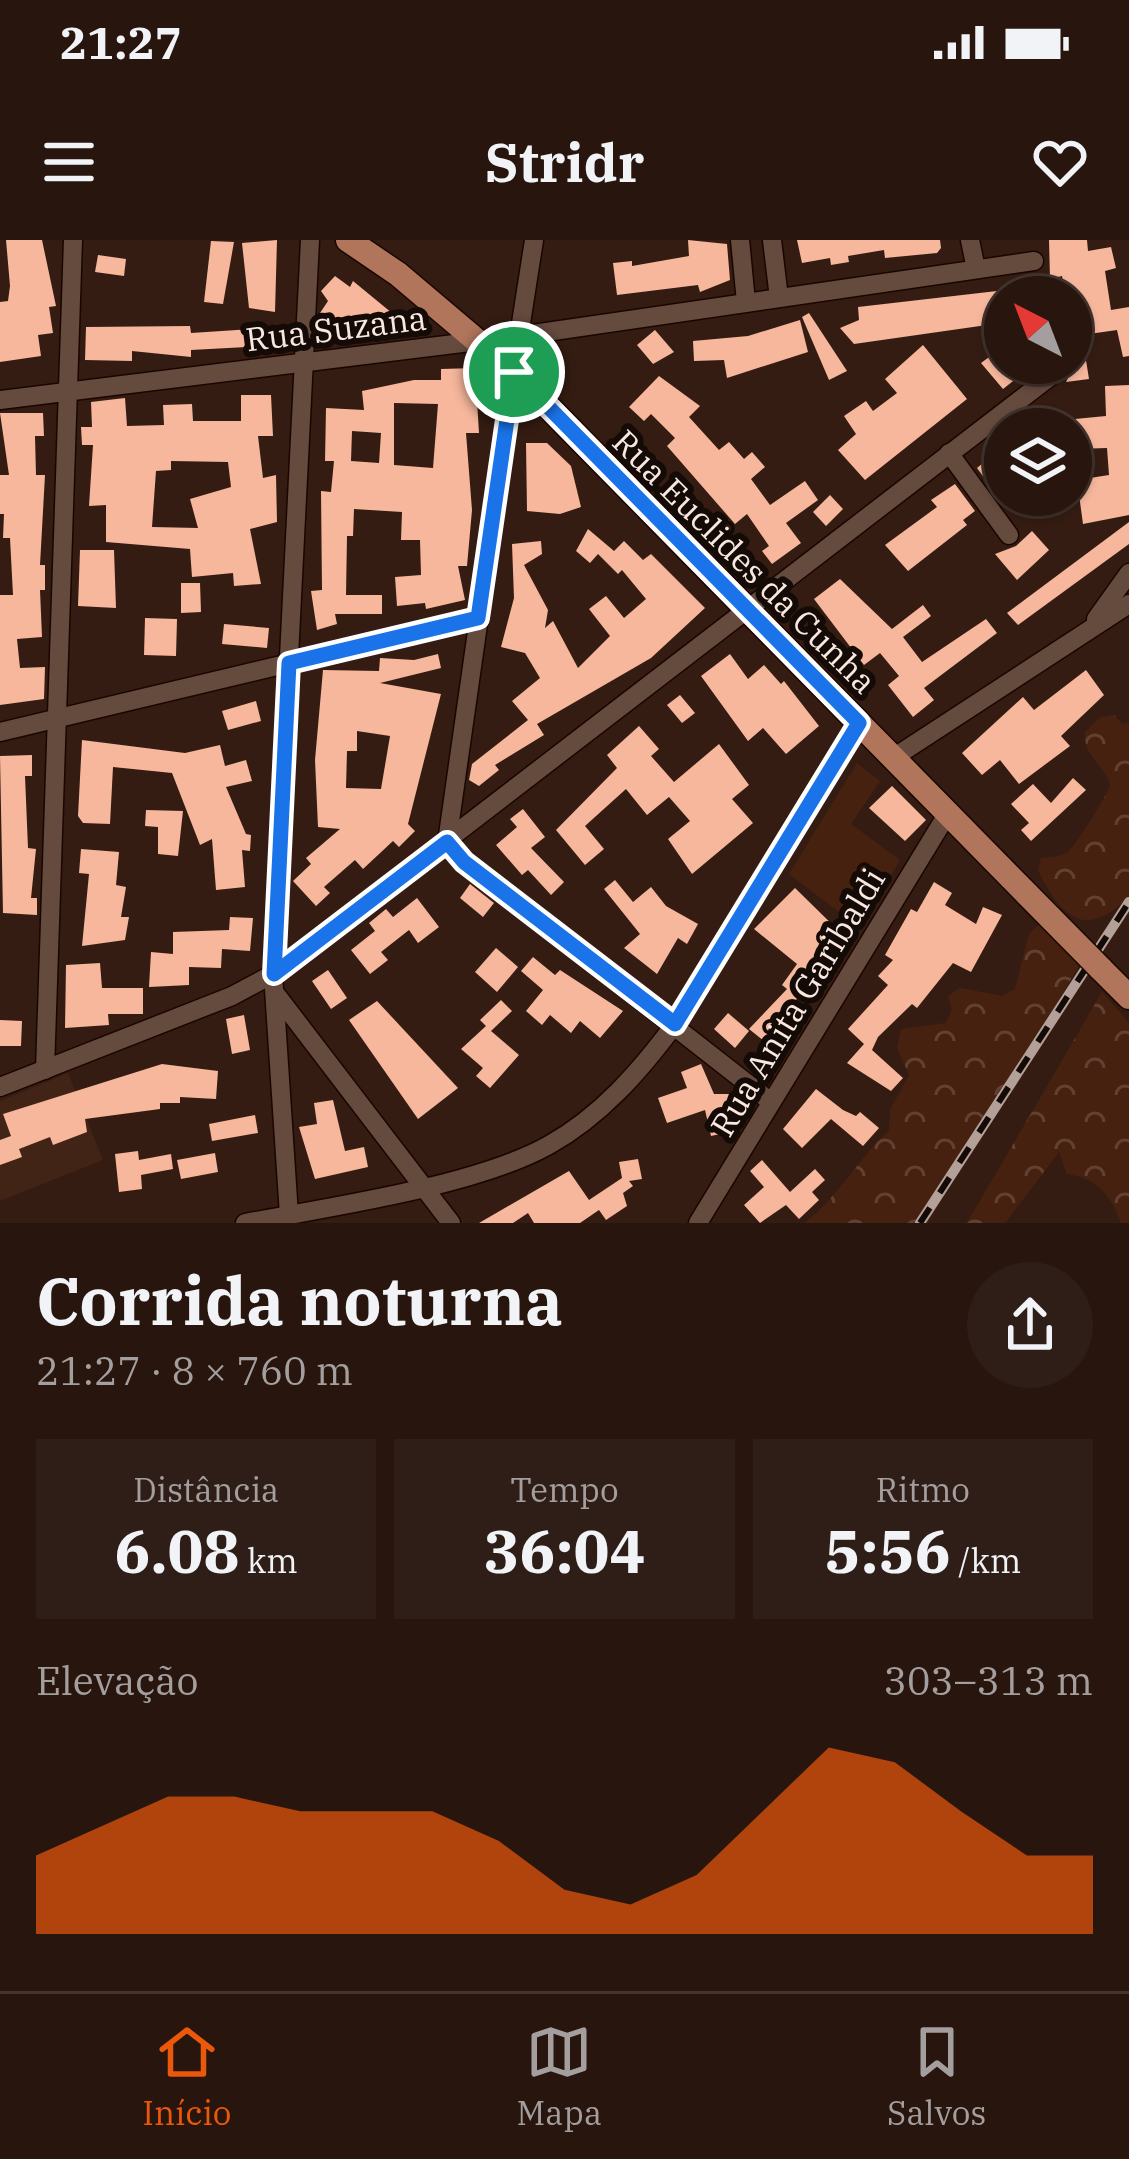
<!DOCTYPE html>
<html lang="pt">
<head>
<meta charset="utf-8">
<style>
  :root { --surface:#27150e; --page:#2f1e17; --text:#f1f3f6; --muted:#a49f9e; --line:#43342e; --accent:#ea580c }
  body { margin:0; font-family:"IBM Plex Serif",serif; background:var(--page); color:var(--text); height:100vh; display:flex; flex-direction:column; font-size:45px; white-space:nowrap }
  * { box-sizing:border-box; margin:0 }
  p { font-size:39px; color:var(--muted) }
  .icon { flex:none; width:66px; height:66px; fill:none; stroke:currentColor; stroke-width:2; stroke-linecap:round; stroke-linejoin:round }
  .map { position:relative; height:983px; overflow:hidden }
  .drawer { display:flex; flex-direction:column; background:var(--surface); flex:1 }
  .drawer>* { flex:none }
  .needle { width:78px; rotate:318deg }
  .tools { position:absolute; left:984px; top:36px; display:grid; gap:24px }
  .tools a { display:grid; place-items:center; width:108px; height:108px; border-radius:50%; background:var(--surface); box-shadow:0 3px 9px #0004,0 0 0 3px var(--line); font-size:60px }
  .pin { position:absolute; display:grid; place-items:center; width:102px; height:102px; color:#fff; margin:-51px; border:6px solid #fff; border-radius:50%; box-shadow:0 3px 12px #0007 }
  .round { display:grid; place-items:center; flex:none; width:126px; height:126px; border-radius:63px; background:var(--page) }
  .summary { display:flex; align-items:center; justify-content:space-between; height:204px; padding:0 36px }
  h1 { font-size:66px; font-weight:700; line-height:90px }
  .figures { display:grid; grid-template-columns:repeat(3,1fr); gap:18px; height:204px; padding:12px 36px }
  .figures div { display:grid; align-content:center; border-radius:0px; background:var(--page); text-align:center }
  .figures b { font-size:60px; font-weight:700 }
  .figures small { font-size:33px; font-weight:400 }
  .figures p { font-size:33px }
  .chart { height:336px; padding:24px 36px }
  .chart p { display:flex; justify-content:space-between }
  .chart svg { width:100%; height:216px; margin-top:12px; fill:var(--accent); opacity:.7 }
  .status { display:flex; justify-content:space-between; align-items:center; height:84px; padding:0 60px; background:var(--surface); direction:ltr }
  .status svg { height:33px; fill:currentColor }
  header { display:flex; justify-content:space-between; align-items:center; height:156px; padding:0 36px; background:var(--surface); font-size:54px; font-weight:700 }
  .tab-bar { display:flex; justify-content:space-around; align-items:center; height:168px; border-top:3px solid var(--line); background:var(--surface); font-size:33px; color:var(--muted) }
  .tab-bar a { display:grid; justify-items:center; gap:6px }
  .tab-bar .active { color:var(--accent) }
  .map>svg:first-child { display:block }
  .built { fill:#422417 }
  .grass { fill:#472110 }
  .forest { fill:url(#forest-crowns) }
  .building { fill:#f6b79c; fill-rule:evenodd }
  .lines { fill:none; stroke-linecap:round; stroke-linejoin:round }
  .minor-casing { stroke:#1a0601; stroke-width:21 }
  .major-casing { stroke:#1a0601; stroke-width:27 }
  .minor { stroke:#654a3e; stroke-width:18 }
  .major { stroke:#b0755b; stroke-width:24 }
  .rail-casing { stroke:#b3a098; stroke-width:10 }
  .rail { stroke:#140a06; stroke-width:6; stroke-dasharray:18; stroke-linecap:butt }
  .major-bridge-casing { stroke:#1a0601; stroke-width:27; stroke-linecap:butt }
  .major-bridge { stroke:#b0755b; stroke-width:24 }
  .route-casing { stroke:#fff; stroke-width:24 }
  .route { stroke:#1a73e8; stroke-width:15 }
  .labels { text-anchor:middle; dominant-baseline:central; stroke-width:12; stroke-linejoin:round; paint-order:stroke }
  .street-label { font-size:33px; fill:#f9e8e1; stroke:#140a06 }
</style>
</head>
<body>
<div class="status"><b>21:27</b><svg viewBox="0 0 49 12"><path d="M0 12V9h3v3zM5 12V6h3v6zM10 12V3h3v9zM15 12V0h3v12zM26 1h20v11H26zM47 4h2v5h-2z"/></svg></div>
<header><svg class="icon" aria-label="menu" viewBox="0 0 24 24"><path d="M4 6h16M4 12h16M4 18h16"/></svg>Stridr<svg class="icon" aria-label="heart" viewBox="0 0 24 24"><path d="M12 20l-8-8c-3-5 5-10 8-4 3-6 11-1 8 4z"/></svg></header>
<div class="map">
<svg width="1129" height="983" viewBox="0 0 1129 983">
  <defs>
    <pattern id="forest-crowns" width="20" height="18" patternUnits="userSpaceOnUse" patternTransform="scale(3)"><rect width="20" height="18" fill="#472110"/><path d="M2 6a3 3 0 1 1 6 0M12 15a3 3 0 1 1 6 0" fill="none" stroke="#624132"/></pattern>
  </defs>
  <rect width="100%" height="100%" fill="#341c12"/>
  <path class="built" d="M68 833 103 920 0 961V861Z"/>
  <path class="grass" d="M857 523 880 541 851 584 900 620 860 688 789 634Z"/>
  <g class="forest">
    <path d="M1114 475 1122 484 1129 482V656C1087 700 1062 679 1038 630L1041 618C1051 617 1062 617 1069 611 1076 605 1111 550 1110 544 1104 524 1083 517 1085 492L1101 477Z"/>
    <path d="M1040 684 1080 724 928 983H805C839 955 858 920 889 890L890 870 909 835 897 808 901 789 946 783 952 769 948 756 960 748 1002 756 1015 749 1029 694Z"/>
    <path d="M1102 752 1129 783V983H1121C1111 955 1097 938 1067 934L1059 912 1005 983H967Z"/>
  </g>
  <g class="building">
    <path d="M6 0H42L56 66 49 67 53 93 38 95 41 116 0 122V62L8 61 10 46Z"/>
    <path d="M277 0 275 72 249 68 242 3Z"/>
    <path d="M688 0 727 4 730 40 700 52 698 45 617 55 613 23 632 21V26L689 16Z"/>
    <path d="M797 0H940L941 8 937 13 885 18 884 10 848 16 849 22 831 25 830 18 802 23Z"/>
    <path d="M1049 0H1087L1088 11 1111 7 1116 28 1105 31 1111 70 1129 67V116L1123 117 1117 90 1082 95 1089 139 1066 142 1073 128 1071 57H1066L1062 36 1050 39Z"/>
    <path d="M211 1 234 2 223 64 204 62Z"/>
    <path d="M98 15 126 19 124 36 95 32Z"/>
    <path d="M335 36 350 47 353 41 398 78 392 91 372 100 360 95 354 102 320 73 328 61 321 51Z"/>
    <path d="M997 51 1001 83 854 104 840 88 859 80 858 67Z"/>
    <path d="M809 73 847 131 829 140 802 77Z"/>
    <path d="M800 80 808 112 727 138 724 120 694 121 693 101 748 96Z"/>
    <path d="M190 86 191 93 281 87 282 105 191 110V117L132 111V121L85 120 86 87Z"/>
    <path d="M655 90 674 112 653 124 637 105Z"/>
    <path d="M923 105 967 159 865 240 838 210 856 194 844 176 866 161 873 171 897 153 885 139Z"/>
    <path d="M996 112 1017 138 1003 149 981 123Z"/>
    <path d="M475 128 479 193H466L472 270 467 326H458L465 360 426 369 425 363 397 366 395 337 421 335 420 300H401L402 272 354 269 353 296H347L346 355H382V374H335L337 384 317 390 311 351 322 350 321 251 331 252 334 221H325L326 168 364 170 362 151 414 140H441V129ZM394 163 438 164 433 228 394 225ZM352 191 381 193 379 223 351 221Z"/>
    <path d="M659 136 700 166 689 177 719 210 729 202 744 219 752 212 765 227 751 239 770 265 805 241 818 260 786 283 801 303 772 324 762 311 769 306 747 274 735 284 667 206 675 198 651 174 644 181 629 167Z"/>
    <path d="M1129 145V275L1083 284 1077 240 1109 235 1107 208 1077 209 1075 179 1106 176 1105 146Z"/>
    <path d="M241 155H271L273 196H258L263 238 276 235 277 282 250 289 261 344 234 346 233 333 192 337 190 309 106 302V265L89 266 93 205H82L81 187H92L91 162 125 158 127 186 164 185 163 165 192 164 193 181H241ZM171 221 228 222 231 247 190 259 198 288 152 287 156 231 171 230Z"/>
    <path d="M0 173H43L44 196H35L36 235H45L40 325H45V350H40L42 397 17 399 20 428 45 427 44 459 0 465V355H13L10 298H3L4 274H0V235H9Z"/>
    <path d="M526 203H547L571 226 581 267 560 274 527 271Z"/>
    <path d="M983 223 1005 251 999 258 977 228Z"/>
    <path d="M955 244 975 271 963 280 967 285 908 331 885 305 937 267 931 260Z"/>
    <path d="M830 255 843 269 826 286 813 272Z"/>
    <path d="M1129 282V304L1018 385 1007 373Z"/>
    <path d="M588 289 614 311 624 301 643 320 651 314 705 368 651 418 537 484 544 495 495 525 499 530 479 546 469 540 472 524 528 480 512 461 540 438 525 413 501 407 514 358 512 304 541 301 542 314 524 325 548 370 545 388 553 381 578 428 610 396 589 369 606 356 624 378 646 359 622 330 618 334 598 314 590 323 576 311Z"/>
    <path d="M1032 291 1049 310 1017 340 995 314 1016 306Z"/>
    <path d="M80 310H114L116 368 78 366Z"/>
    <path d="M840 339 892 389 923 365 931 376 903 397 922 422 986 379 997 393 924 448 934 460 913 477 888 445 899 436 880 413 864 425 814 359Z"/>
    <path d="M181 343H200L201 372 181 373Z"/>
    <path d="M145 378 177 379 176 416 144 415Z"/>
    <path d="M224 384 269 388 267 408 222 404Z"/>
    <path d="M438 414 441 428 380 443 441 454 408 584 415 591 399 607 393 601 363 629 355 620 324 647 330 653 316 666 293 641 311 624 306 618 340 589 318 587 315 520 323 430 379 431 380 418 414 420ZM357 491 390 496 381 549 346 548 347 511H357Z"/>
    <path d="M730 414 748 439 764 425 781 444 784 441 819 486 786 514 763 488 748 501 701 436Z"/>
    <path d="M1086 430 1104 455 1061 496 1070 506 1019 544 1000 520 982 535 962 513 1023 457 1034 470Z"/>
    <path d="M680 455 695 473 682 483 667 465Z"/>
    <path d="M256 461 261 481 228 490 222 471Z"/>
    <path d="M639 486 659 509 651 516 674 542 719 504 749 545 732 559 753 583 692 634 668 599 690 581 669 557 647 575 626 549 585 586 604 609 585 625 556 590 617 528 607 515Z"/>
    <path d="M82 500 185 513 220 505 225 526 246 520 252 541 226 547 246 594 251 595 250 611 242 610 245 647 216 650 212 599 200 605 172 533 113 527 110 584 83 583 78 576Z"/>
    <path d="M32 515V536H25L28 608 36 609 31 658H37V675L3 673 0 516Z"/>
    <path d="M1073 538 1086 550 1031 601 1021 590 1029 583 1011 564 1033 544 1051 563Z"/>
    <path d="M892 546 926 580 905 601 869 568Z"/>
    <path d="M523 569 545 597 531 608 564 642 551 655 528 630 522 635 496 605 517 587 510 579Z"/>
    <path d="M146 570 183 571 178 616 158 614V587L145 586Z"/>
    <path d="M81 609 119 612 116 645 126 647 121 677H129L125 700 82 706 89 634 79 633Z"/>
    <path d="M615 640 633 662 651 647 666 666 698 684 687 704 678 698 657 734 624 708 640 694 604 649Z"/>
    <path d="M934 642 952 653 945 665 976 684 983 667 1002 675 971 732 953 723 917 768 912 764 878 797 872 810 903 838 891 851 847 823 864 804 848 789 888 745 878 736 893 720 885 715 911 669 917 672Z"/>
    <path d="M470 644 494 663 483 677 460 658Z"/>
    <path d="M795 648 845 697 808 740 769 805 749 789 787 749 782 745 797 724 754 689Z"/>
    <path d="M417 658 439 687 418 703 409 690 381 712 388 720 370 734 351 710 375 691 369 683 386 669 393 677Z"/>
    <path d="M230 677 253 678 250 711 222 709 221 728 189 727V745L149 747 151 712 173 714V692L229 690Z"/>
    <path d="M496 708 518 727 497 752 475 732Z"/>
    <path d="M533 717 555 735 560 730 623 771 600 798 580 781 571 793 550 775 542 785 526 771 543 750 521 731Z"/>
    <path d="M100 723 102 748H143V774H108L109 785 65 788 66 725Z"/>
    <path d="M328 730 347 758 331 769 312 741Z"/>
    <path d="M501 760 512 771 491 791 519 815 490 848 476 836 483 828 461 809 486 786 480 780Z"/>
    <path d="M377 761 458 848 418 879 349 780Z"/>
    <path d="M728 773 749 791 735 808 714 789Z"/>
    <path d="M244 775 250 810 232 814 226 779Z"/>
    <path d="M0 780 22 781 21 806H0Z"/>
    <path d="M162 824 218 831 216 859 180 857V863H160V869L85 879 87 892 53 905 50 897 19 909 22 917 0 925V900L11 896 3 874Z"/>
    <path d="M701 824 714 854H736L745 861 744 878 729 892 711 896 705 870 667 883 658 858 687 848 681 832Z"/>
    <path d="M816 849 843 870 856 876 860 872 879 888 863 906 831 879 802 908 783 889Z"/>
    <path d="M333 860 345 911 364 907 368 927 315 939 299 887 317 884 314 863Z"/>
    <path d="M255 875 258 893 212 901 209 884Z"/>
    <path d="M138 911 139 920 171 914 173 929 141 935 142 949 119 952 115 914Z"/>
    <path d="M215 913 218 932 181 939 177 920Z"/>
    <path d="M638 919 642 939 629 941 633 946 623 953 627 966 606 980 599 970 580 983H534L528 973 513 983H479L569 931 589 960 622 938 619 922Z"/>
    <path d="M762 920 790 952 815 929 825 940 812 952 819 960 799 979 786 965 760 983 744 965 764 947 750 931Z"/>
  </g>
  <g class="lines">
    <g class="minor-casing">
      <g id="minor">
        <path d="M740 0 746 62"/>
        <path d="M772 0 779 58"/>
        <path d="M970 0 976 29"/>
        <path d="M519 96 534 0"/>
        <path d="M514 132 447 602 464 622 771 862"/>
        <path d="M0 160 519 96 1034 21"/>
        <path d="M949 213 1009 295"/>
        <path d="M1096 379 1129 333"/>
        <path d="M0 492 478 378"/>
        <path d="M893 518 1129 364"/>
        <path d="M275 753 451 983"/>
        <path d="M45 830 73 0"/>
        <path d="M0 847 232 756 273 734 1060 129"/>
        <path d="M289 975 273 734 310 0"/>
        <path d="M245 983C330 967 476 946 549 905 601 876 640 831 675 784L859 483"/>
        <path d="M698 983 948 573"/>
      </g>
    </g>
    <g class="major-casing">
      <g id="major">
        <path d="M348 0 398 34 514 132 1028 655"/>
        <path d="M1100 728 1129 757"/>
      </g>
    </g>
    <use href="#minor" class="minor"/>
    <use href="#major" class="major"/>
    <g class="rail-casing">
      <path id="rail" d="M920 983 1129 662"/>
    </g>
    <use href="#rail" class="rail"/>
    <g class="major-bridge-casing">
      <path id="major-bridge" d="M1028 655 1100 728"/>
    </g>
    <use href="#major-bridge" class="major-bridge"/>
  </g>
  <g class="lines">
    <g class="route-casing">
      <path id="route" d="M514 132 859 483 675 784 464 622 447 602 274 734 289 423 478 378Z"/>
    </g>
    <use href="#route" class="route"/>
  </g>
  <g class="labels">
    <g class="street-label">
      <text transform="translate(336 88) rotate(-7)">Rua Suzana</text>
      <text transform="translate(745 321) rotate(45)">Rua Euclides da Cunha</text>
      <text transform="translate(797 762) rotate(-59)">Rua Anita Garibaldi</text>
    </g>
  </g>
</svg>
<div class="tools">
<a><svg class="needle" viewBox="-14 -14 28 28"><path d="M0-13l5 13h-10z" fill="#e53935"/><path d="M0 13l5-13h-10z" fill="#a49f9e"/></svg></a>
<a><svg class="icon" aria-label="layers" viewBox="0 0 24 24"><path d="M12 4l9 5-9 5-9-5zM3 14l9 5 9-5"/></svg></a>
</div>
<div class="pin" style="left:514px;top:132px;background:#1e9e55"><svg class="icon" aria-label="arrive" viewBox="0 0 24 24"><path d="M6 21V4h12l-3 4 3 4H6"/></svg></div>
</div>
<section class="drawer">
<div class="summary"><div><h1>Corrida noturna</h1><p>21:27 · 8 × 760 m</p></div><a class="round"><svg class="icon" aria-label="share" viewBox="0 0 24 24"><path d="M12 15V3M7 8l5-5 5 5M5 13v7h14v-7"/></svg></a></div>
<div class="figures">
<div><p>Distância</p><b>6.08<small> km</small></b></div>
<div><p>Tempo</p><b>36:04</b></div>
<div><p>Ritmo</p><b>5:56<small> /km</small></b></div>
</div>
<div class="chart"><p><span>Elevação</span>303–313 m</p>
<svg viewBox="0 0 160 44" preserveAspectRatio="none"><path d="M0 44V28L10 22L20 16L30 16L40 19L50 19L60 19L70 25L80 35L90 38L100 32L110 19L120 6L130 9L140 19L150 28L160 28V44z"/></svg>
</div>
</section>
<nav class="tab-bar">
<a class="active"><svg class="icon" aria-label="home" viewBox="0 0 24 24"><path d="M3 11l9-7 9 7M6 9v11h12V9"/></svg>Início</a>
<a><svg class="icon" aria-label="map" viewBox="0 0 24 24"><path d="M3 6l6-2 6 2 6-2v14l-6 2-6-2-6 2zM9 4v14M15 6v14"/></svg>Mapa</a>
<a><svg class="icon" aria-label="saved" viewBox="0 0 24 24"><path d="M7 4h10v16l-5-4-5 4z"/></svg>Salvos</a>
</nav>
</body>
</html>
